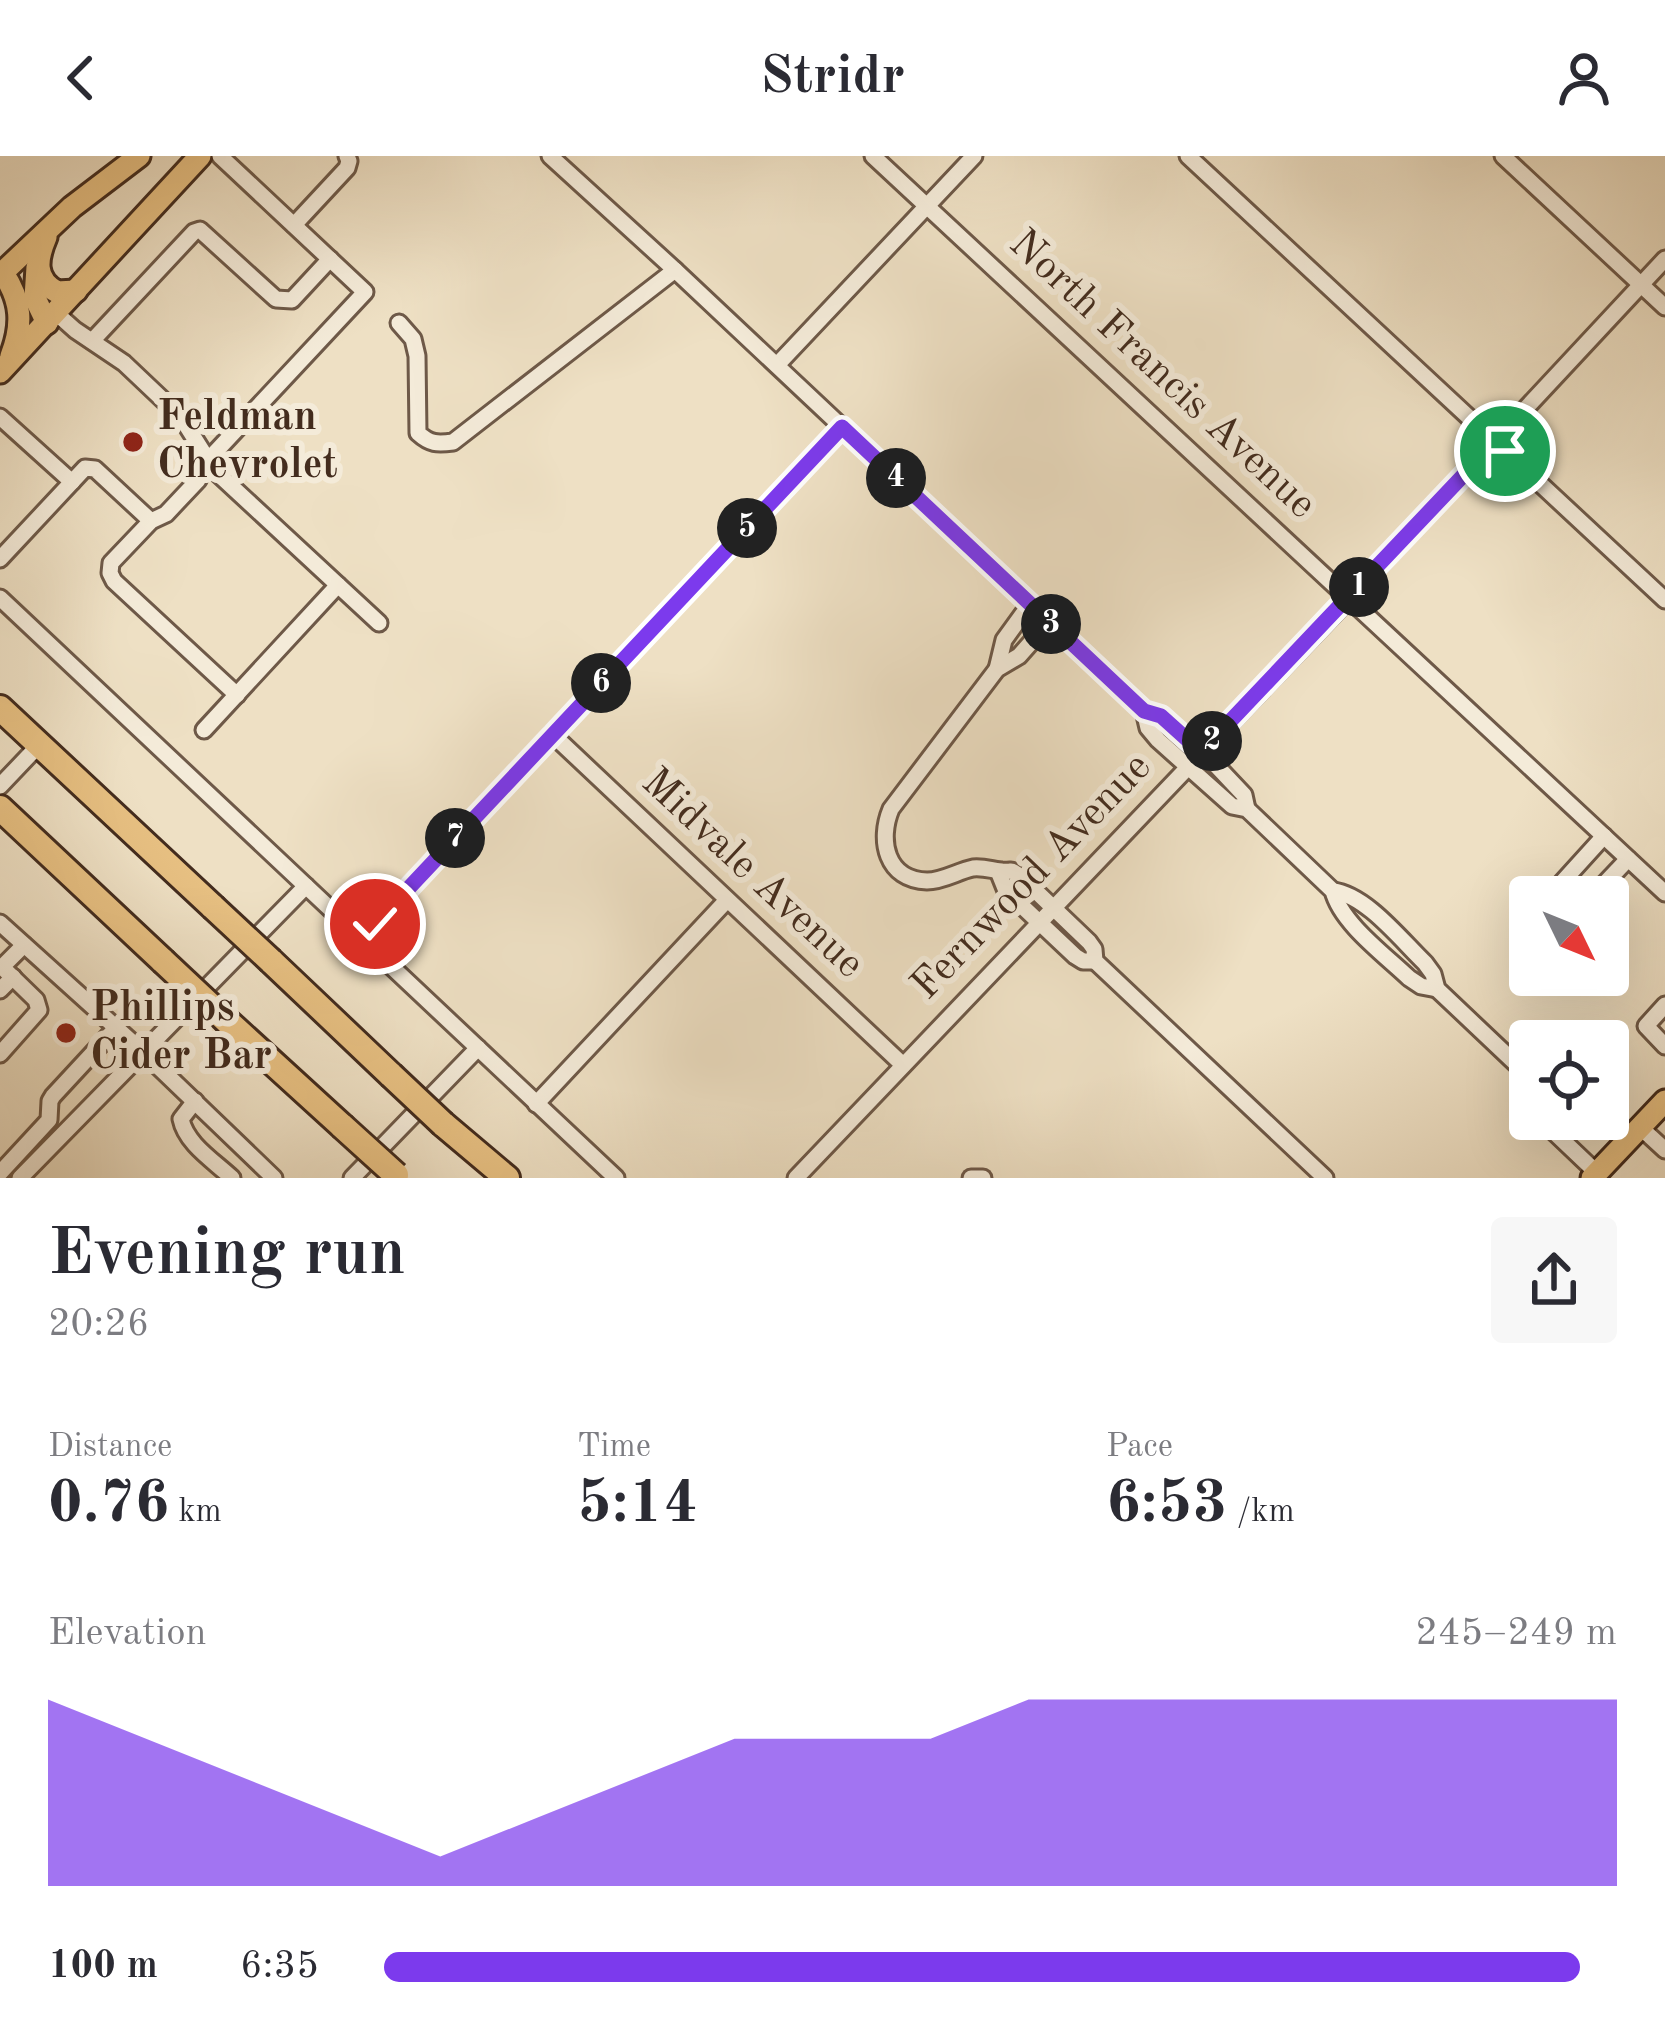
<!DOCTYPE html>
<html lang="en">
<head>
<meta charset="utf-8">
<style>
  :root { --surface:#fff; --page:#f7f7f7; --text:#2b2b33; --muted:#7c7c81; --accent:#7c3aed }
  body { margin:0; font-family:"Old Standard TT",serif; background:var(--page); color:var(--text); height:100vh; display:flex; flex-direction:column; font-size:45px; white-space:nowrap }
  * { box-sizing:border-box; margin:0 }
  p { font-size:39px; color:var(--muted) }
  .icon { flex:none; width:66px; height:66px; fill:none; stroke:currentColor; stroke-width:2; stroke-linecap:round; stroke-linejoin:round }
  .map { position:relative; height:1022px; overflow:hidden }
  .sheet { display:flex; flex-direction:column; background:var(--surface); flex:1 }
  .sheet>* { flex:none }
  .needle { width:78px; rotate:133deg }
  .controls { position:absolute; left:1509px; top:720px; display:grid; gap:24px }
  .controls a { display:grid; place-items:center; width:120px; height:120px; border-radius:12px; background:var(--surface); box-shadow:0 12px 48px #0002; font-size:60px }
  .pin { position:absolute; display:grid; place-items:center; width:102px; height:102px; color:#fff; margin:-51px; border:6px solid #fff; border-radius:50%; box-shadow:0 3px 12px #0007 }
  .km { position:absolute; width:60px; height:60px; margin:-30px; border-radius:50%; background:#222; color:#fff; font-size:33px; line-height:60px; text-align:center }
  .round { display:grid; place-items:center; flex:none; width:126px; height:126px; border-radius:12px; background:var(--page) }
  .overview { display:flex; align-items:center; justify-content:space-between; height:204px; padding:0 48px }
  h1 { font-size:66px; font-weight:800; line-height:90px }
  .stats { display:grid; grid-template-columns:repeat(3,1fr); gap:18px; height:204px; padding:12px 48px }
  .stats div { display:grid; align-content:center }
  .stats b { font-size:60px; font-weight:800 }
  .stats small { font-size:33px; font-weight:400 }
  .stats p { font-size:33px }
  .chart { height:336px; padding:24px 48px }
  .chart p { display:flex; justify-content:space-between }
  .chart svg { width:100%; height:216px; margin-top:12px; fill:var(--accent); opacity:.7 }
  ul { padding:0 48px; list-style:none; font-size:39px }
  li { display:grid; grid-template-columns:192px 144px 1fr; align-items:center; height:90px }
  li i { height:30px; border-radius:15px; background:var(--accent) }
  header { display:flex; justify-content:space-between; align-items:center; height:156px; padding:0 48px; background:var(--surface); font-size:54px; font-weight:800 }
  .map>svg:first-child { display:block }
  .lines { fill:none; stroke-linecap:round; stroke-linejoin:round }
  .minor-casing { stroke:#6e5948; stroke-width:21 }
  .major-casing { stroke:#432c1e; stroke-width:27 }
  .highway-casing { stroke:#432c1e; stroke-width:30 }
  .minor { stroke:#f4ebd9; stroke-width:15 }
  .major { stroke:#e7c082; stroke-width:21 }
  .highway { stroke:#e7c082; stroke-width:24 }
  .highway-bridge-casing { stroke:#432c1e; stroke-width:30; stroke-linecap:butt }
  .highway-bridge { stroke:#e7c082; stroke-width:24 }
  .route-casing { stroke:#fff; stroke-width:24 }
  .route { stroke:#7c3aed; stroke-width:15 }
  .poi-dot { fill:#8f2418; stroke:#f4ebd9; stroke-width:4.5 }
  .labels { text-anchor:middle; dominant-baseline:central; stroke-width:12; stroke-linejoin:round; paint-order:stroke }
  .street-label { font-size:42px; fill:#432c1e; stroke:#f4ebd9 }
  .poi-label { font-size:42px; font-weight:bold; fill:#432c1e; stroke:#f4ebd9; text-anchor:start }
</style>
</head>
<body>
<header><svg class="icon" aria-label="back" viewBox="0 0 24 24"><path d="M15 5l-7 7 7 7"/></svg>Stridr<svg class="icon" aria-label="person" viewBox="0 0 24 24"><circle cx="12" cy="8" r="4"/><path d="M4 21q1-7 8-7t8 7"/></svg></header>
<div class="map">
<svg width="1665" height="1022" viewBox="0 0 1665 1022">
  <rect width="100%" height="100%" fill="#eee0c4"/>
  <filter id="stains"><feTurbulence type="fractalNoise" baseFrequency=".00167" numOctaves="4"/><feColorMatrix values="0 0 0 0 .2 0 0 0 0 .09 0 0 0 0 .02 0 0 0 .5 -.17"/></filter>
  <radialGradient id="worn" r=".72"><stop offset=".6" stop-color="#630" stop-opacity="0"/><stop offset="1" stop-color="#630" stop-opacity=".3"/></radialGradient>
  <g class="lines">
    <g class="minor-casing">
      <g id="minor">
        <path d="M220 0 365 136 208 304 198 324 166 358 151 365 111 407 110 417 114 425 237 539"/>
        <path d="M550 0 675 114 1144 555 1161 560 1212 605 1244 639 1247 653"/>
        <path d="M873 0 1665 737"/>
        <path d="M1188 0 1665 444"/>
        <path d="M1503 0 1665 151"/>
        <path d="M294 69 347 12 349 5 347 0"/>
        <path d="M56 157 75 174 124 207 181 261 215 315 338 429"/>
        <path d="M399 167 413 183 417 200 418 277C430 288 437 288 453 286L675 114"/>
        <path d="M92 185 194 76 200 74 276 143 292 144 330 103"/>
        <path d="M777 209 974 0"/>
        <path d="M0 261 72 326"/>
        <path d="M0 403 85 312 95 313 151 365"/>
        <path d="M0 442 616 1022"/>
        <path d="M1049 466 1019 500 997 513 891 653C878 684 886 724 927 725 943 725 958 715 973 712 984 711 992 714 1002 715 1017 716 1007 712 1020 720L1089 786 1094 793 1095 805 1325 1022"/>
        <path d="M997 513 1004 484 1030 448"/>
        <path d="M1144 555 1148 572 1158 584 1232 650 1247 653 1333 735C1341 767 1385 799 1409 822L1421 830 1437 833"/>
        <path d="M204 574 338 429 379 467"/>
        <path d="M552 578 903 909"/>
        <path d="M0 630 39 589"/>
        <path d="M998 715 1006 735 1075 800 1083 805H1095"/>
        <path d="M1333 735C1366 739 1401 784 1425 807L1433 818 1437 833 1530 921"/>
        <path d="M1556 741V733L1604 680"/>
        <path d="M1592 741 1628 703"/>
        <path d="M0 767 143 896 274 1022"/>
        <path d="M360 782 842 271"/>
        <path d="M0 834 13 821"/>
        <path d="M1665 849 1646 870 1665 890"/>
        <path d="M0 898 39 854 36 844 2 811 24 789"/>
        <path d="M195 945 181 963C186 988 214 1005 232 1022"/>
        <path d="M536 948 727 744"/>
        <path d="M1547 963 1556 978 1597 1017"/>
        <path d="M1608 963 1630 982"/>
        <path d="M1640 971 1665 994"/>
        <path d="M0 1017 49 964 50 945 53 940 115 873"/>
        <path d="M20 1022 306 730"/>
        <path d="M352 1022 478 892"/>
        <path d="M796 1022 1338 454 1665 103"/>
        <path d="M971 1022H983"/>
      </g>
    </g>
    <g class="major-casing">
      <g id="major">
        <path d="M46 81C37 102 33 123 57 136L76 135"/>
        <path d="M37 111 35 142 47 167"/>
        <path d="M3 117C22 145 23 169 11 200"/>
        <path d="M0 119 72 51 139 0"/>
        <path d="M0 216 200 0"/>
        <path d="M1592 1022 1665 945"/>
      </g>
    </g>
    <g class="highway-casing">
      <g id="highway">
        <path d="M0 552 213 751"/>
        <path d="M0 652 163 805"/>
        <path d="M271 805 391 919"/>
        <path d="M227 865 342 970"/>
        <path d="M443 968 507 1022"/>
      </g>
    </g>
    <use href="#minor" class="minor"/>
    <use href="#major" class="major"/>
    <use href="#highway" class="highway"/>
    <g class="highway-bridge-casing">
      <g id="highway-bridge">
        <path d="M213 751 271 805"/>
        <path d="M163 805 227 865"/>
        <path d="M391 919 443 968"/>
        <path d="M342 970 396 1019"/>
      </g>
    </g>
    <use href="#highway-bridge" class="highway-bridge"/>
  </g>
  <g class="lines">
    <g class="route-casing">
      <path id="route" d="M375 768 842 271 1144 555 1161 560 1201 596 1495 286 1505 295"/>
    </g>
    <use href="#route" class="route"/>
  </g>
  <g class="poi-dot">
    <circle cx="133" cy="286" r="12"/>
    <circle cx="66" cy="877" r="12"/>
  </g>
  <g class="labels">
    <g class="street-label">
      <text transform="translate(1162 219) rotate(43)">North Francis Avenue</text>
      <text transform="translate(752 718) rotate(43)">Midvale Avenue</text>
      <text transform="translate(1032 721) rotate(-46)">Fernwood Avenue</text>
    </g>
    <g class="poi-label">
      <text x="157" y="262">Feldman<tspan x="157" dy="48">Chevrolet</tspan></text>
      <text x="90" y="853">Phillips<tspan x="90" dy="48">Cider Bar</tspan></text>
    </g>
  </g>
  <rect width="100%" height="100%" filter="url(#stains)"/>
  <rect width="100%" height="100%" fill="url(#worn)"/>
</svg>
<div class="controls">
<a><svg class="needle" viewBox="-14 -14 28 28"><path d="M0-13l5 13h-10z" fill="#e53935"/><path d="M0 13l5-13h-10z" fill="#7c7c81"/></svg></a>
<a><svg class="icon" aria-label="locate" viewBox="0 0 24 24"><circle cx="12" cy="12" r="6"/><path d="M12 2v4M12 18v4M2 12h4M18 12h4"/></svg></a>
</div>
<div class="pin" style="left:1505px;top:295px;background:#1e9e55"><svg class="icon" aria-label="arrive" viewBox="0 0 24 24"><path d="M6 21V4h12l-3 4 3 4H6"/></svg></div>
<div class="pin" style="left:375px;top:768px;background:#d93025"><svg class="icon" aria-label="check" viewBox="0 0 24 24"><path d="M5 12l5 5 9-10"/></svg></div>
<b class="km" style="left:1359px;top:431px">1</b>
<b class="km" style="left:1212px;top:585px">2</b>
<b class="km" style="left:1051px;top:468px">3</b>
<b class="km" style="left:896px;top:322px">4</b>
<b class="km" style="left:747px;top:372px">5</b>
<b class="km" style="left:601px;top:527px">6</b>
<b class="km" style="left:455px;top:682px">7</b>
</div>
<section class="sheet">
<div class="overview"><div><h1>Evening run</h1><p>20:26</p></div><a class="round"><svg class="icon" aria-label="share" viewBox="0 0 24 24"><path d="M12 15V3M7 8l5-5 5 5M5 13v7h14v-7"/></svg></a></div>
<div class="stats">
<div><p>Distance</p><b>0.76<small> km</small></b></div>
<div><p>Time</p><b>5:14</b></div>
<div><p>Pace</p><b>6:53<small> /km</small></b></div>
</div>
<div class="chart"><p><span>Elevation</span>245–249 m</p>
<svg viewBox="0 0 160 44" preserveAspectRatio="none"><path d="M0 44V6L10 14L20 22L30 30L40 38L50 30L60 22L70 14L80 14L90 14L100 6L110 6L120 6L130 6L140 6L150 6L160 6V44z"/></svg>
</div>
<ul>
<li><b>100 m</b>6:35<i style="width:97%"></i></li>
</ul>
</section>
</body>
</html>
